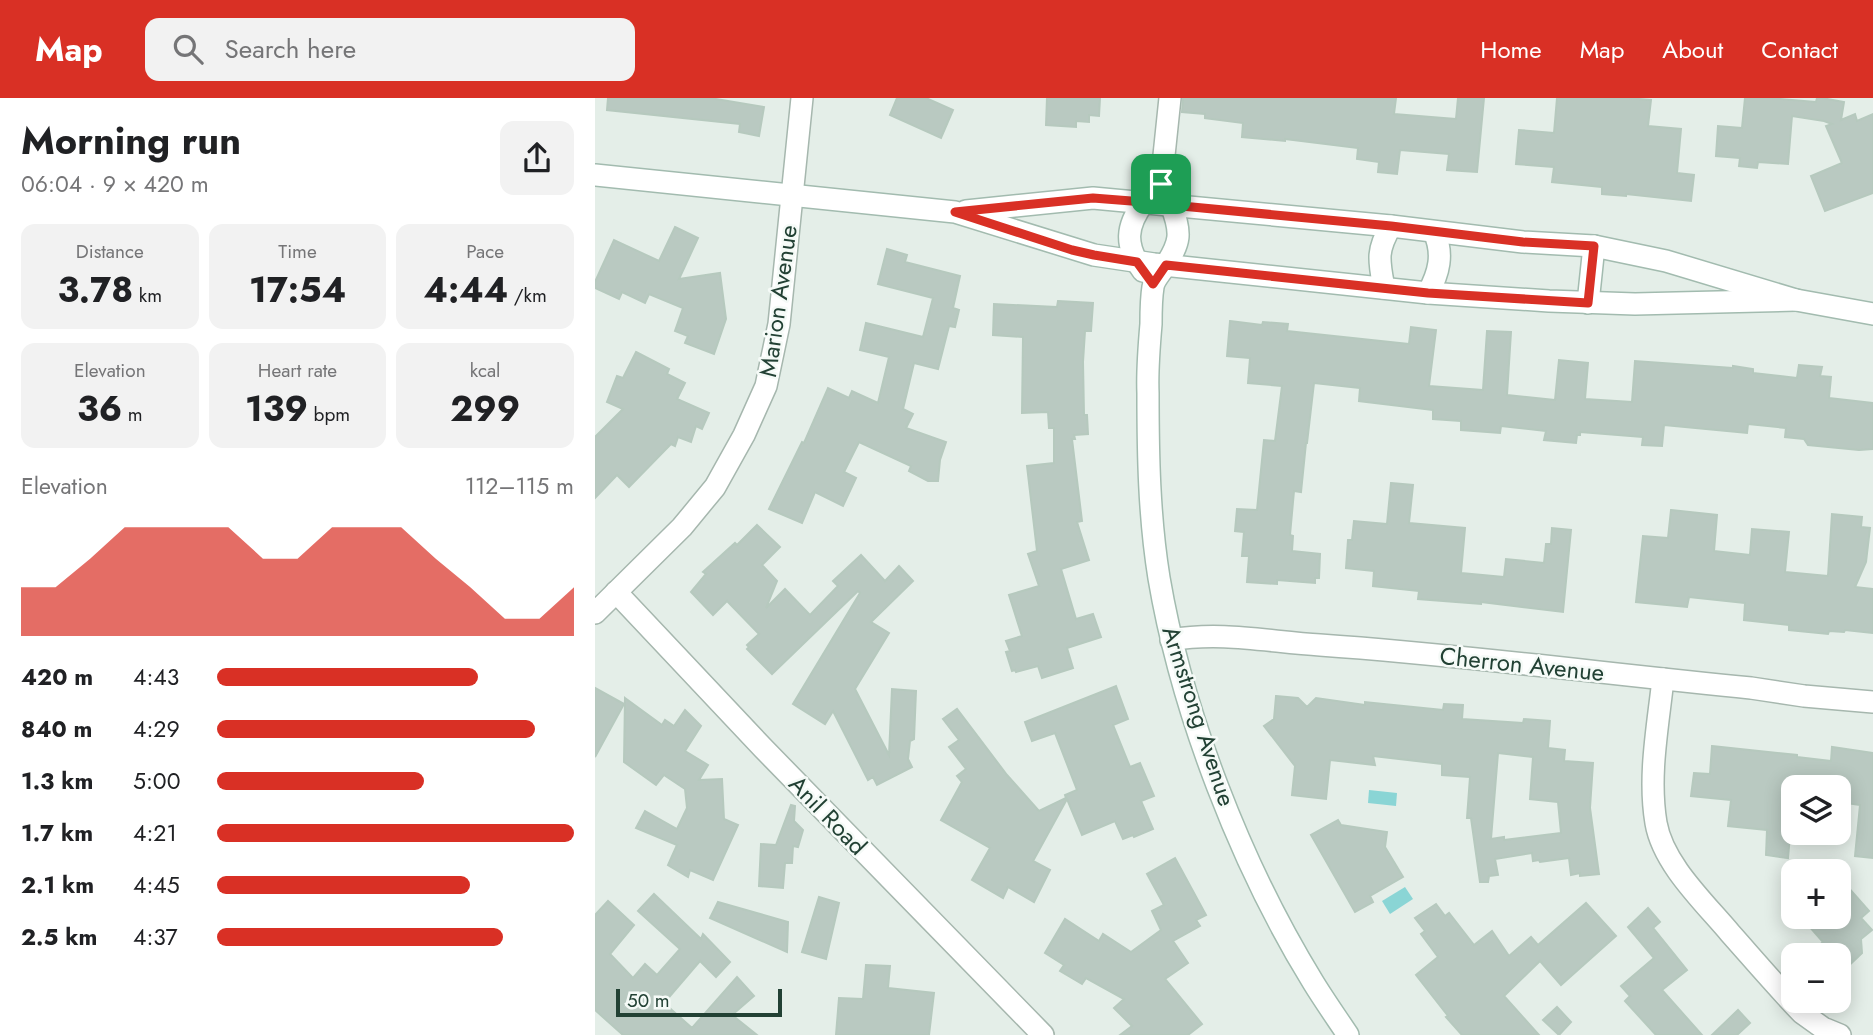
<!DOCTYPE html>
<html lang="en">
<head>
<meta charset="utf-8">
<style>
  :root { --surface:#fff; --page:#f2f2f2; --text:#202124; --muted:#757577; --accent:#d93025 }
  body { margin:0; font-family:Jost,sans-serif; background:var(--page); color:var(--text); height:100vh; display:flex; flex-direction:column; font-size:26px; white-space:nowrap }
  * { box-sizing:border-box; margin:0 }
  p { font-size:23px; color:var(--muted) }
  .icon { flex:none; width:38px; height:38px; fill:none; stroke:currentColor; stroke-width:2; stroke-linecap:round; stroke-linejoin:round }
  .map { position:relative; flex:1; overflow:hidden }
  .sheet { display:flex; flex-direction:column; background:var(--surface); width:595px }
  .sheet>* { flex:none }
  .tools { position:absolute; left:1186px; top:677px; display:grid; gap:14px }
  .tools a { display:grid; place-items:center; width:70px; height:70px; border-radius:14px; background:var(--surface); box-shadow:0 4px 18px #0003; font-size:35px }
  .scale { position:absolute; left:21px; bottom:18px; width:166px; box-sizing:border-box; padding-left:7px; border:4px solid #224134; border-top:0; font-size:19px; line-height:24px; white-space:nowrap; color:#224134; -webkit-text-stroke:5px #f5faf7; paint-order:stroke }
  .pin { position:absolute; display:grid; place-items:center; width:60px; height:60px; color:#fff; margin:-30px; border-radius:14px; box-shadow:0 4px 10px #0006 }
  .round { display:grid; place-items:center; flex:none; width:74px; height:74px; border-radius:14px; background:var(--page) }
  .headline { display:flex; align-items:center; justify-content:space-between; height:119px; padding:0 21px }
  h1 { font-size:38px; font-weight:700; line-height:52px }
  .stats { display:grid; grid-template-columns:repeat(3,1fr); gap:10px; height:119px; padding:7px 21px }
  .stats div { display:grid; align-content:center; border-radius:14px; background:var(--page); text-align:center }
  .stats b { font-size:35px; font-weight:700 }
  .stats small { font-size:19px; font-weight:400 }
  .stats p { font-size:19px }
  .chart { height:196px; padding:14px 21px }
  .chart p { display:flex; justify-content:space-between }
  .chart svg { width:100%; height:126px; margin-top:7px; fill:var(--accent); opacity:.7 }
  ul { padding:0 21px; list-style:none; font-size:23px }
  li { display:grid; grid-template-columns:112px 84px 1fr; align-items:center; height:52px }
  li i { height:18px; border-radius:9px; background:var(--accent) }
  header { display:flex; align-items:center; gap:42px; box-sizing:border-box; height:98px; padding:0 35px; background:var(--accent); color:#fff }
  header strong { font-size:33px }
  nav { display:flex; gap:38px; margin-inline-start:auto; font-size:24px }
  .search { width:490px; height:63px; background:var(--page); display:flex; align-items:center; gap:18px; box-sizing:border-box; padding:0 24px; border-radius:14px; color:var(--muted); font-size:26px }
  main { display:flex; flex:1; min-height:0 }
  .map>svg:first-child { display:block }
  .water { fill:#8ad5d5 }
  .building { fill:#b9c9c1; stroke:#b6c9be; stroke-width:2; fill-rule:evenodd }
  .lines { fill:none; stroke-linecap:round; stroke-linejoin:round }
  .street-casing { stroke:#a6b7ae; stroke-width:24 }
  .secondary-casing { stroke:#a2bbaf; stroke-width:24 }
  .street { stroke:#fff; stroke-width:21 }
  .secondary { stroke:#fff; stroke-width:21 }
  .route-casing { stroke:#fff; stroke-width:14 }
  .route { stroke:#d93025; stroke-width:9 }
  .labels { text-anchor:middle; dominant-baseline:central; stroke-width:5; stroke-linejoin:round; paint-order:stroke }
  .street-label { font-size:24px; fill:#224134; stroke:#f5faf7 }
</style>
</head>
<body>
<header>
<strong>Map</strong>
<div class="search"><svg class="icon" aria-label="search" viewBox="0 0 24 24"><circle cx="10" cy="10" r="6"/><path d="M15 15l6 6"/></svg>Search here</div>
<nav><a>Home</a><a>Map</a><a>About</a><a>Contact</a></nav>
</header>
<main>
<section class="sheet">
<div class="headline"><div><h1>Morning run</h1><p>06:04 · 9 × 420 m</p></div><a class="round"><svg class="icon" aria-label="share" viewBox="0 0 24 24"><path d="M12 15V3M7 8l5-5 5 5M5 13v7h14v-7"/></svg></a></div>
<div class="stats">
<div><p>Distance</p><b>3.78<small> km</small></b></div>
<div><p>Time</p><b>17:54</b></div>
<div><p>Pace</p><b>4:44<small> /km</small></b></div>
</div>
<div class="stats">
<div><p>Elevation</p><b>36<small> m</small></b></div>
<div><p>Heart rate</p><b>139<small> bpm</small></b></div>
<div><p>kcal</p><b>299</b></div>
</div>
<div class="chart"><p><span>Elevation</span>112–115 m</p>
<svg viewBox="0 0 160 44" preserveAspectRatio="none"><path d="M0 44V27L10 27L20 17L30 6L40 6L50 6L60 6L70 17L80 17L90 6L100 6L110 6L120 17L130 27L140 38L150 38L160 27V44z"/></svg>
</div>
<ul>
<li><b>420 m</b>4:43<i style="width:73%"></i></li>
<li><b>840 m</b>4:29<i style="width:89%"></i></li>
<li><b>1.3 km</b>5:00<i style="width:58%"></i></li>
<li><b>1.7 km</b>4:21<i style="width:100%"></i></li>
<li><b>2.1 km</b>4:45<i style="width:71%"></i></li>
<li><b>2.5 km</b>4:37<i style="width:80%"></i></li>
</ul>
</section>
<div class="map">
<svg width="1278" height="937" viewBox="0 0 1278 937">
  <rect width="100%" height="100%" fill="#e4eee8"/>
  <g class="water">
    <path d="M774 692 802 695 801 708 773 705Z"/>
    <path d="M810 789 818 801 795 816 787 803Z"/>
  </g>
  <g class="building">
    <path d="M13 0H115L169 9 164 38 144 34 145 26 12 12Z"/>
    <path d="M302 0H331L358 12 346 40 295 17Z"/>
    <path d="M452 0H505L504 18 494 17V24L481 23V29L451 27Z"/>
    <path d="M588 0H801L799 16 861 21 863 0H889L882 74 852 72 854 56 805 52 802 76 783 74 784 64 762 61 763 50 690 41V43L647 39 648 25 610 20V16L587 14Z"/>
    <path d="M962 0H1032L1056 2 1053 28 1086 31 1082 75 1099 77 1096 103 1031 96V98L1007 96V89L957 84 959 69 921 66 924 32 959 35Z"/>
    <path d="M1150 0H1173L1221 4 1222 0H1227L1249 4 1246 22 1260 16 1262 23 1278 16V95L1230 113 1216 78 1247 65 1231 28 1237 26 1229 23 1197 18 1193 66 1163 64 1162 70 1144 68 1145 60 1121 58 1123 28 1147 30Z"/>
    <path d="M80 129 103 140 84 181 125 175 131 221 119 256 90 245 93 238 80 233 88 210 54 196 50 205 27 194 24 201 0 190V184L19 142 64 163Z"/>
    <path d="M292 151 312 157 310 164 365 178 358 210 364 212 360 229 354 228 343 271 319 265 308 311 318 316 311 330 351 344 345 362 343 383H333L314 373 316 368 264 344 249 374 261 380 248 408 220 394 207 425 174 411 207 344 209 345 233 290 254 300 257 293 283 305 294 259 265 252 271 225 328 239 338 200 283 186Z"/>
    <path d="M463 203 498 205 496 233H490L488 264 489 317H492L493 336 479 337 480 341H477L487 423 482 424 494 462 466 471 481 521 498 516 506 539 472 550 478 570 447 580 443 568 421 574 420 572 417 573 411 554 415 553 411 543 427 538 414 497 444 488 433 456 442 453 432 368 459 365V330H454L453 314 427 315 428 239 398 237 399 206 462 209Z"/>
    <path d="M635 223 667 227 668 224 693 226 692 233 814 246 816 229 841 232 834 288 888 292 892 233 916 234 912 297 960 302 964 262 993 265 990 301 1037 304 1040 263 1138 270V268L1158 271V275L1202 280 1204 267 1227 269 1225 278 1236 279 1234 300 1278 305V351L1264 352 1213 347 1209 341 1190 339 1191 330 1153 326 1152 335 1069 327 1067 348 1047 347 1048 339 985 334V337H982L981 345 949 342 951 333 906 328 905 335 866 332V323L838 321V312L764 303 765 290 719 285 712 345H711L706 394 699 393 695 437 698 438 697 453 725 456 724 480H720V485L682 482V486L652 484 654 458H647L649 434 640 433 642 411 662 412 669 342 680 343 687 288 653 285 655 260 632 258Z"/>
    <path d="M41 254 74 271 72 276 90 285 82 301 114 315 107 331 101 328 96 344 83 339 80 348 76 346 34 389 22 377 0 400V339L28 311 12 304 22 278 28 280Z"/>
    <path d="M796 385 818 387 814 425 870 430 866 475 909 479 911 461 949 465 951 446H956L957 430 976 432 968 514 886 504V506L823 501 824 493 778 488 779 473 751 470 753 442H757L759 423 792 426Z"/>
    <path d="M1076 412 1122 417 1119 453 1155 457 1157 431 1194 434 1190 474 1233 478 1237 416 1267 419 1266 429 1275 430 1271 464 1260 489 1278 491V535L1250 532 1249 534 1234 533 1233 536 1194 532V527L1149 522 1150 505 1094 499 1092 509 1041 504 1048 438 1073 440Z"/>
    <path d="M162 427 185 449 167 467 182 483 171 510 190 491 215 517 243 488 238 483 266 457 290 483 304 468 318 483 276 524 294 535 260 591 294 657 297 591 321 593 319 641 315 643 313 661 317 669 282 687 278 679 273 682 238 613 230 626 198 606 265 495 263 493 177 576 152 551 154 549 152 547 164 536 132 503 118 517 96 494 111 476 108 474 140 445 142 447Z"/>
    <path d="M521 588 533 621 518 627 535 669 545 665 559 698 546 703 558 731 539 739 538 737 528 741 520 723 487 737 472 701 438 763 455 772 439 804 413 789 408 800 377 782 395 750 346 722 367 684 362 678 371 671 354 649 364 642 348 621 362 611 412 677 444 713 471 700 470 697 482 692 460 635 437 643 430 624Z"/>
    <path d="M0 590 29 606 0 659Z"/>
    <path d="M681 598 703 600 712 609 721 600 770 607V604L848 612 849 606 868 607 867 621 928 625 929 621 955 623 953 650 970 652 969 663 998 665 995 710 1004 776 985 778V775L976 777 974 760 945 764 944 762 938 763 937 755 900 761 903 777 894 778 893 784H885L876 720H872L875 679 847 677V666L778 658 780 667 735 662 731 701 697 697 700 668 669 628 679 621ZM903 655 938 659 935 701 963 704 966 735 909 742V739L896 741Z"/>
    <path d="M30 600 67 627 70 622 79 628 90 612 106 628 90 653 113 667 104 682 127 681 129 721 143 727 118 782 95 772 93 779 73 767 82 747 41 730 50 713 82 731 92 710 90 691 69 677 61 687 29 664Z"/>
    <path d="M1117 648 1202 657V659L1236 663 1237 649 1278 655V760L1260 758 1265 707 1244 704V690H1199V724L1196 725 1193 760 1171 757 1172 732 1133 728 1136 702 1096 698 1099 675 1115 676Z"/>
    <path d="M196 707 200 708 199 723 208 732 203 749 198 748 197 765H190L188 790 164 788 166 746 181 747Z"/>
    <path d="M743 722 746 727 792 734 790 749 808 779 775 798 778 804 760 814 716 737Z"/>
    <path d="M580 760 611 817 601 822 605 828 578 843 593 865 570 881 607 926 593 937H525L537 928 519 910 529 901 491 880 487 886 465 873 469 867 450 855 470 821 504 843 508 836 536 854 566 832 557 813 569 807 552 776Z"/>
    <path d="M1244 779 1274 813 1266 820 1277 832 1266 841 1267 855 1244 877V858H1212L1228 844 1206 819H1244Z"/>
    <path d="M59 796 106 841 108 836 135 864 121 879 105 863 69 905 97 930 142 879 159 898 137 917 162 937H28L0 912V817L13 803 39 827 15 856 38 880 50 866 62 877 85 851 43 813Z"/>
    <path d="M224 799 244 805 231 861 207 854Z"/>
    <path d="M123 804 193 824 192 854 115 820Z"/>
    <path d="M991 805 1021 838 966 887 945 863 909 898 944 937H867L851 919 853 918 821 877 843 859 826 836 830 833 820 820 841 806 850 818 854 815 879 847 897 833 914 858 936 839 943 847Z"/>
    <path d="M1053 810 1065 824 1058 830 1092 872 1067 892 1107 937H1061L1030 903 1035 898 1026 888 1059 860 1033 829Z"/>
    <path d="M271 867 295 868 293 890 339 895 334 937H241L244 900 268 901Z"/>
    <path d="M962 909 976 924 964 937 948 922Z"/>
    <path d="M1143 912 1155 925 1142 937H1117Z"/>
  </g>
  <g class="lines">
    <g class="street-casing">
      <g id="street">
        <path d="M575 0 566 86 576 107"/>
        <path d="M21 494 168 650 448 937"/>
        <path d="M0 515 87 429 120 389 149 337 171 288 184 226 207 0"/>
        <path d="M576 542C626 533 675 544 725 547 869 557 1012 576 1156 590L1209 598 1278 604"/>
        <path d="M1068 581C1063 628 1053 678 1061 725 1068 766 1109 804 1135 835 1159 862 1182 889 1207 915L1228 930 1245 937"/>
      </g>
    </g>
    <g class="secondary-casing">
      <g id="secondary">
        <path d="M0 77 360 114 499 157 559 166 833 195 954 203 1040 206 1201 202"/>
        <path d="M576 107C587 135 586 145 568 171 565 176 559 182 558 189 556 201 556 214 556 226 554 249 552 272 553 295 553 356 554 418 564 480 587 615 646 767 718 884 729 902 741 919 753 937"/>
        <path d="M371 113 498 100 796 128 928 144 999 148 1071 163 1201 202 1278 216"/>
        <path d="M548 173C529 147 531 128 549 104"/>
        <path d="M789 190C784 163 781 153 796 128"/>
        <path d="M833 195C844 175 849 156 839 134"/>
        <path d="M993 205 999 148"/>
      </g>
    </g>
    <use href="#street" class="street"/>
    <use href="#secondary" class="secondary"/>
  </g>
  <g class="lines">
    <g class="route-casing">
      <path id="route" d="M566 86 576 107 796 128 928 144 999 148 993 205 833 195 571 167 558 186 542 164 499 157 477 152 360 114 498 100 549 104Z"/>
    </g>
    <use href="#route" class="route"/>
  </g>
  <g class="labels">
    <g class="street-label">
      <text transform="translate(183 203) rotate(-82)">Marion Avenue</text>
      <text transform="translate(927 566) rotate(6)">Cherron Avenue</text>
      <text transform="translate(604 618) rotate(72)">Armstrong Avenue</text>
      <text transform="translate(233 717) rotate(46)">Anil Road</text>
    </g>
  </g>
</svg>
<div class="tools">
<a><svg class="icon" aria-label="layers" viewBox="0 0 24 24"><path d="M12 4l9 5-9 5-9-5zM3 14l9 5 9-5"/></svg></a>
<a>+</a>
<a>−</a>
</div>
<div class="scale">50 m</div>
<div class="pin" style="left:566px;top:86px;background:#1e9e55"><svg class="icon" aria-label="arrive" viewBox="0 0 24 24"><path d="M6 21V4h12l-3 4 3 4H6"/></svg></div>
</div>
</main>
</body>
</html>
